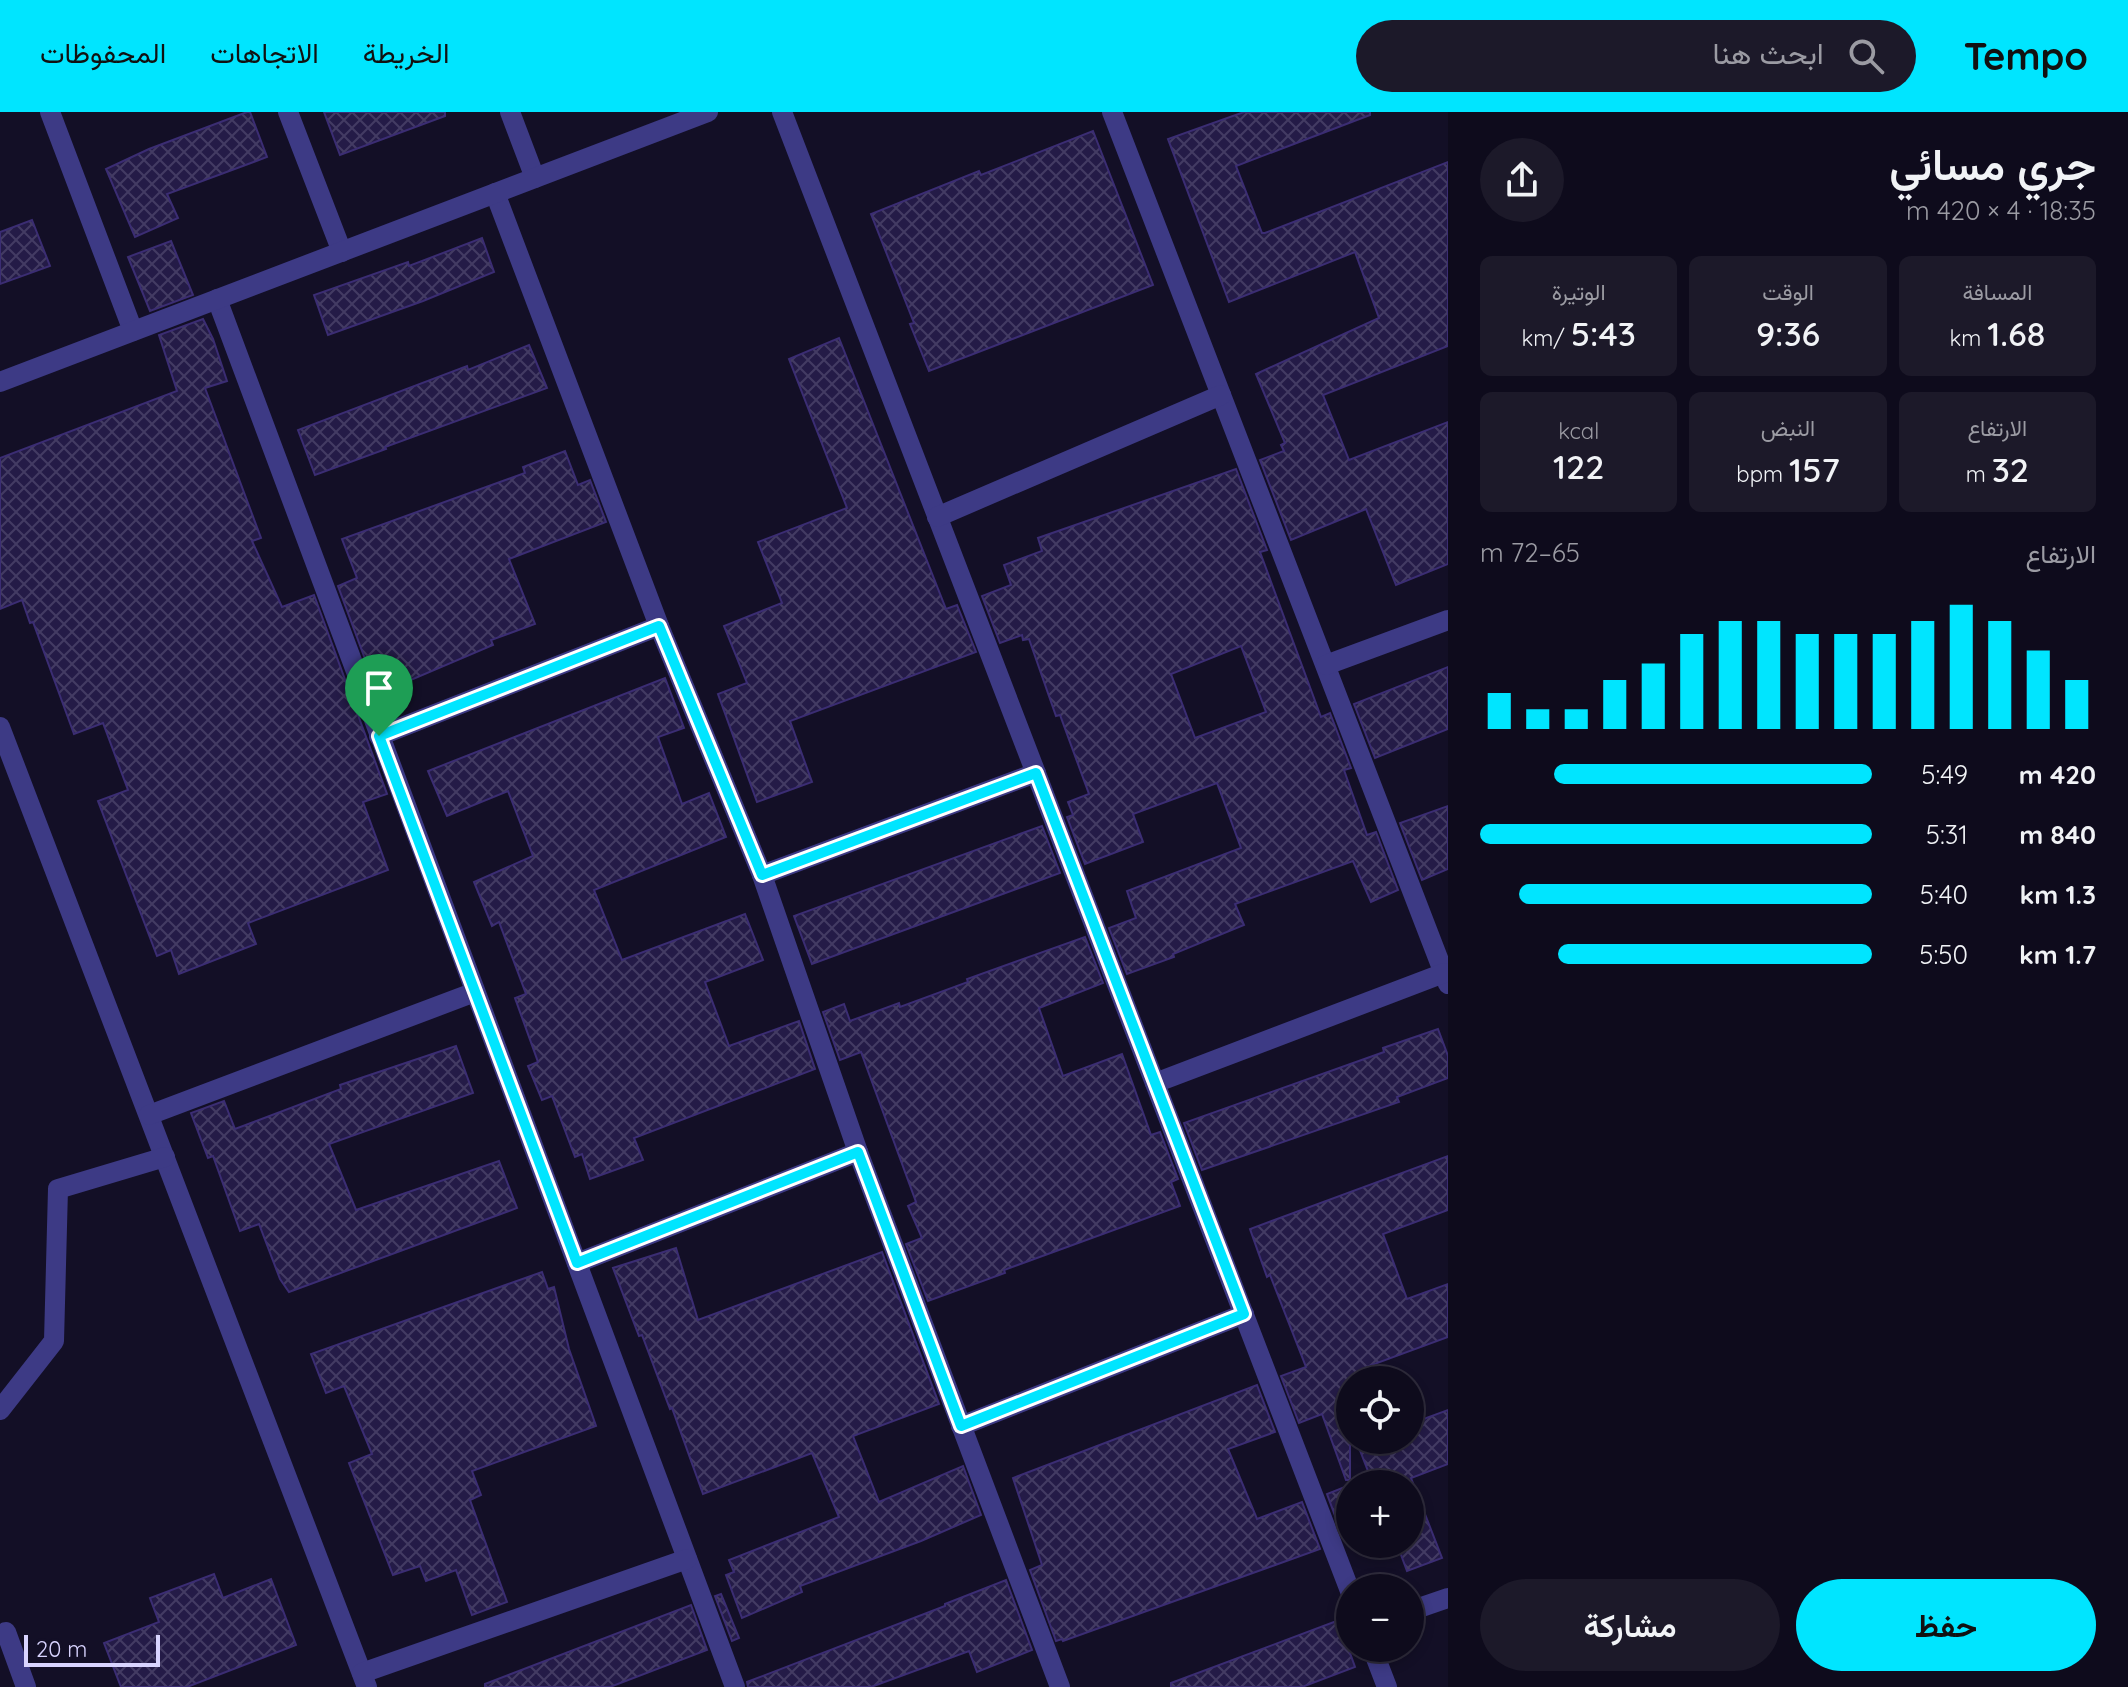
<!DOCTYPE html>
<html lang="ar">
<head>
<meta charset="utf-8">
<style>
  :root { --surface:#0e0b1c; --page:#1c1929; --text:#f1f3f6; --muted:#9b9ba3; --line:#2e2b3b; --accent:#00e5ff }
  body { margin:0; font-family:Quicksand,Vazirmatn,sans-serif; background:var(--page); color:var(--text); direction:rtl; height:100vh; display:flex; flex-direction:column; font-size:30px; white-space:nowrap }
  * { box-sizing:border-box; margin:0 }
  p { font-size:26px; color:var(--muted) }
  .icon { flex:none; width:44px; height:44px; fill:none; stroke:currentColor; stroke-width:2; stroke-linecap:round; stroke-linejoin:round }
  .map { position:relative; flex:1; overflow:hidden; direction:ltr }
  .panel { display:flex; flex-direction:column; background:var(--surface); width:680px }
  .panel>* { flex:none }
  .tools { position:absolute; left:1336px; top:1254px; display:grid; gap:16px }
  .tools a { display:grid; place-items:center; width:88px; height:88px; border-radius:50%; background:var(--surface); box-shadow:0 4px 12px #0003,0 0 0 2px var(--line); font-size:40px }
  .scale { position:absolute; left:24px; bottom:20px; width:136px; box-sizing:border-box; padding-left:8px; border:4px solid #d9d4ff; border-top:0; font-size:22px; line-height:28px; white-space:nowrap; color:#d9d4ff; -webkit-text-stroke:6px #130f26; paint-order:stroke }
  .pin { position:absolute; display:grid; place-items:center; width:68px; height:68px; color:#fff; margin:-82px -34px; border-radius:50% 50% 50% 0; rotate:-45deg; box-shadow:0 0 8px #0007 }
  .pin .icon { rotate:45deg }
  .round { display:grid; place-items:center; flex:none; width:84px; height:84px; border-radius:42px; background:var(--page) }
  .headline { display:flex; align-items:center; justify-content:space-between; height:136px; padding:0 32px }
  h1 { font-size:44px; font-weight:600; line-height:60px }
  .figures { display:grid; grid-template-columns:repeat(3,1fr); gap:12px; height:136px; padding:8px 32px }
  .figures div { display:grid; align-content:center; border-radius:12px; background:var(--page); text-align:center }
  .figures b { font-size:34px; font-weight:600 }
  .figures small { font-size:22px; font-weight:400 }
  .figures p { font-size:22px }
  .chart { height:224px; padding:16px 32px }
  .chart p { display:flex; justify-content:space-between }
  .chart svg { width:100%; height:144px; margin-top:8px; stroke:var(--accent); stroke-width:6 }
  .primary-button { display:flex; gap:16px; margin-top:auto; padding:16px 32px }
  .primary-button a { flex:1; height:92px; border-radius:48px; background:var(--accent); color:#111; font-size:32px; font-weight:600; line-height:92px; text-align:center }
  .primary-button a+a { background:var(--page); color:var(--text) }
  ul { padding:0 32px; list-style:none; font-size:26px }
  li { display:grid; grid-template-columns:128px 96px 1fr; align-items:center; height:60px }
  li i { height:20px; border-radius:10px; background:var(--accent) }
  header { display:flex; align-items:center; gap:48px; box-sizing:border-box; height:112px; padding:0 40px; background:var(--accent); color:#111 }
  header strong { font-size:38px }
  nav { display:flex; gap:44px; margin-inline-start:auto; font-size:28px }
  .search { width:560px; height:72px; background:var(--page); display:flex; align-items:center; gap:20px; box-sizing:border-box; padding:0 28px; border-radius:44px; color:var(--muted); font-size:30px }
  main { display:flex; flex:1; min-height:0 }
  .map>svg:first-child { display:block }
  .building { fill:url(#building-cross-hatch); stroke:#3b2d73; stroke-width:2; fill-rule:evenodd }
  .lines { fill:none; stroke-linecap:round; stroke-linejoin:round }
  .minor { stroke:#3d3a85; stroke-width:20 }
  .route-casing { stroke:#fff; stroke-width:16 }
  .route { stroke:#00e5ff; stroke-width:10 }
</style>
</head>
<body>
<header>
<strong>Tempo</strong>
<div class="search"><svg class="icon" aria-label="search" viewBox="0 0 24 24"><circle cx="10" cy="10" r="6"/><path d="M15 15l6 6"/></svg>ابحث هنا</div>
<nav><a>الخريطة</a><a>الاتجاهات</a><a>المحفوظات</a></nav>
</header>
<main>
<section class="panel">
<div class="headline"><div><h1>جري مسائي</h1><p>18:35 · 4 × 420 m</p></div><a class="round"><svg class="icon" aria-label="share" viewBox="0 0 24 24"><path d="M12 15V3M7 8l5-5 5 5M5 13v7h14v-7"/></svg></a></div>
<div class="figures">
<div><p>المسافة</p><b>1.68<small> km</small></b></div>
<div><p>الوقت</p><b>9:36</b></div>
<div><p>الوتيرة</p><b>5:43<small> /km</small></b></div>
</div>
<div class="figures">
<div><p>الارتفاع</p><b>32<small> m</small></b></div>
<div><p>النبض</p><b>157<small> bpm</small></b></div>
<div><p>kcal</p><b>122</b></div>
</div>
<div class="chart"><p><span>الارتفاع</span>65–72 m</p>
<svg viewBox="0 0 160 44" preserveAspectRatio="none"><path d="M5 44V33M15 44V38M25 44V38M35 44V29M45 44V24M55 44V15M65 44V11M75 44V11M85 44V15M95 44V15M105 44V15M115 44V11M125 44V6M135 44V11M145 44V20M155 44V29"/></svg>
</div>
<ul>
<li><b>420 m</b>5:49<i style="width:81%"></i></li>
<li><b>840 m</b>5:31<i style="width:100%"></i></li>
<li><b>1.3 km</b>5:40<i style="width:90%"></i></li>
<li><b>1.7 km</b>5:50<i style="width:80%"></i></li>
</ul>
<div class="primary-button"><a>حفظ</a><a>مشاركة</a></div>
</section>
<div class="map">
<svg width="1448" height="1575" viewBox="0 0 1448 1575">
  <defs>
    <pattern id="building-cross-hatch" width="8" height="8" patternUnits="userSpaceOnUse" patternTransform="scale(2)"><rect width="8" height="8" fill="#241b47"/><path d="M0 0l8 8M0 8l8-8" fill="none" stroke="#433b63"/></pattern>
  </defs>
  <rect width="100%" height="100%" fill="#130f26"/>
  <g class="building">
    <path d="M247 0H250L267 45 167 82 178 106 135 125 106 57 149 37Z"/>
    <path d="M324 0H445V4L340 43Z"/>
    <path d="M1244 0H1370V3L1236 54 1262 121H1265L1448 50V234L1323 283 1349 348 1448 310V452L1396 473 1366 397 1291 428 1260 348 1284 339 1281 333 1285 331 1256 262 1379 206 1355 140 1229 190 1168 27Z"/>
    <path d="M1093 19 1153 173 929 259 910 212 914 211 871 102 979 59 981 63Z"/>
    <path d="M32 108 50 154 0 172V120Z"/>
    <path d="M482 126 494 160 423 189 328 223 314 183 408 150 409 154Z"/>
    <path d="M171 129 193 183 150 199 128 145Z"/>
    <path d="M203 207 213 227 227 269 205 276 261 426 252 429 282 495 314 483 387 682 363 690 388 758 248 811 256 832 179 862 171 838 157 844 98 689 128 678 103 611 74 622 33 510 30 511 22 488 0 497V346L177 279 159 223Z"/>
    <path d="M839 226 946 497 957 493 976 540 790 609 812 670 757 690 718 582 747 571 724 514 782 491 758 430 847 396 789 247Z"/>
    <path d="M529 233 547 276 385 335 386 337 315 363 298 318 467 254 468 258Z"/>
    <path d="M565 339 578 373 590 368 606 410 509 447 535 512 491 528 493 533 378 582 338 474 357 466 342 427 525 361 523 355Z"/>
    <path d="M1236 357 1267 438 1260 440 1321 605 1330 601 1351 656 1344 658 1367 723 1376 720 1398 778 1371 790 1353 749 1235 792 1244 813 1173 842 1174 845 1127 862 1109 816 1136 806 1127 779 1241 736 1217 671 1133 702 1143 730 1085 752 1067 705 1073 703 1068 690 1089 682 1060 603 1056 604 1029 527 1023 528 1022 523 1000 531 982 484 1011 473 1004 453 1042 439 1038 426ZM1241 534 1266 600 1195 626 1171 562Z"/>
    <path d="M1448 555V617L1375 646 1354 592Z"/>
    <path d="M665 566 684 616 658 625 682 692 709 681 726 725 594 778 622 848 745 802 763 848 705 870 729 934 799 909 815 957 634 1026 643 1048 590 1067 582 1042 575 1045 552 984 542 988 528 954 538 950 515 886 526 882 499 810 492 814 474 770 533 744 508 679 447 704 428 659Z"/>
    <path d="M1448 694V757L1422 768 1400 711Z"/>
    <path d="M1042 714 1060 761 812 852 794 804Z"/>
    <path d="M1085 825 1103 871 1039 896 1063 964 1122 942 1151 1023 1160 1020 1178 1067 1171 1070 1180 1094 1004 1158 1005 1161 928 1189 906 1132 922 1126 908 1094 916 1090 861 940 840 948 823 900 844 892 850 909 899 891 900 895 968 870 967 867Z"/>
    <path d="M1438 917 1448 944V966L1397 985 1399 990 1202 1058 1184 1011 1384 940 1383 936Z"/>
    <path d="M456 934 473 981 329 1032 356 1098 499 1049 517 1096 289 1180 280 1167 259 1112 240 1119 213 1044 208 1046 191 1001 224 989 235 1017 341 977 340 973Z"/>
    <path d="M1448 1044V1098L1383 1122 1407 1187 1448 1172V1225L1366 1255 1371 1268H1350V1368H1346L1322 1302 1299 1311 1281 1264 1306 1255 1270 1163 1267 1165 1250 1117Z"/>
    <path d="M676 1136 698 1208 882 1140 939 1292 853 1324 879 1390 963 1354 981 1403 921 1429 800 1474 802 1480 742 1506 726 1463 734 1460 729 1448 839 1405 812 1341 703 1382 672 1296 670 1297 642 1223 639 1224 613 1156Z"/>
    <path d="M542 1160 548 1177 554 1175 569 1237 596 1314 472 1359 481 1383 470 1388 507 1490 472 1503 456 1458 426 1469 420 1454 393 1463 349 1351 372 1342 344 1274 326 1281 311 1242Z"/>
    <path d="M1257 1273 1275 1320 1228 1337 1257 1407 1302 1390 1320 1437 1063 1529 1062 1527 1056 1529 1030 1458 1042 1453 1013 1366Z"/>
    <path d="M1448 1298V1352L1411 1366 1442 1446 1407 1459 1397 1432H1410V1372H1373L1356 1328H1410V1312Z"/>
    <path d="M1350 1373V1426L1344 1428 1327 1382Z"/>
    <path d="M214 1462 223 1486 271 1467 296 1533 187 1575H121L104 1531 159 1510 150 1486Z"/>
    <path d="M1006 1468 1032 1538 977 1560 969 1539 871 1575H748L747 1570 945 1494V1492Z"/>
    <path d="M721 1482 739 1526 732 1529 715 1484Z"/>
    <path d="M691 1493 707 1538 610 1575H485V1572Z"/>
    <path d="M1350 1504V1541L1355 1555 1302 1575H1171V1571Z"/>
  </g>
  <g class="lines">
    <g class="minor">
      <path d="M50 0 133 219"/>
      <path d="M288 0 342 140"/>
      <path d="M510 0 535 66"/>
      <path d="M782 0 1350 1479"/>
      <path d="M1112 0 1448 872"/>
      <path d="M495 81 659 514 762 763 858 1040 1060 1575"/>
      <path d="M217 187 735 1575"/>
      <path d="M0 270 708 0"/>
      <path d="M937 405 1221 283"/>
      <path d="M1326 553 1448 508"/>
      <path d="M0 615 367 1575"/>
      <path d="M379 624 659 514"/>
      <path d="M762 763 1036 661"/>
      <path d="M1155 971 1444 861"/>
      <path d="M149 1003 475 880"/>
      <path d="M577 1151 858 1040"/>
      <path d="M0 1298 54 1229 58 1077 165 1045"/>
      <path d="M961 1314 1244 1202"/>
      <path d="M1410 1499 1448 1486"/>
      <path d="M6 1520 26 1575"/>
      <path d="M1372 1536 1387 1575"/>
      <path d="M362 1561 687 1447"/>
    </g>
  </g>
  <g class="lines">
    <g class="route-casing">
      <path id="route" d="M659 514 762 763 1036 661 1244 1202 961 1314 858 1040 577 1151 379 624Z"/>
    </g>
    <use href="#route" class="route"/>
  </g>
</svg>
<div class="tools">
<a><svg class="icon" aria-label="locate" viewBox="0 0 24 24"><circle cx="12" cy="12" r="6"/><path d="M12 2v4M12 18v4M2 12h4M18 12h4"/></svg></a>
<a>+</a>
<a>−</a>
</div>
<div class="scale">20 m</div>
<div class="pin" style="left:379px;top:624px;background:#1e9e55"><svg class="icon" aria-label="arrive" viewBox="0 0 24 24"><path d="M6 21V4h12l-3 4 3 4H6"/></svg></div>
</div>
</main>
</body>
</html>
